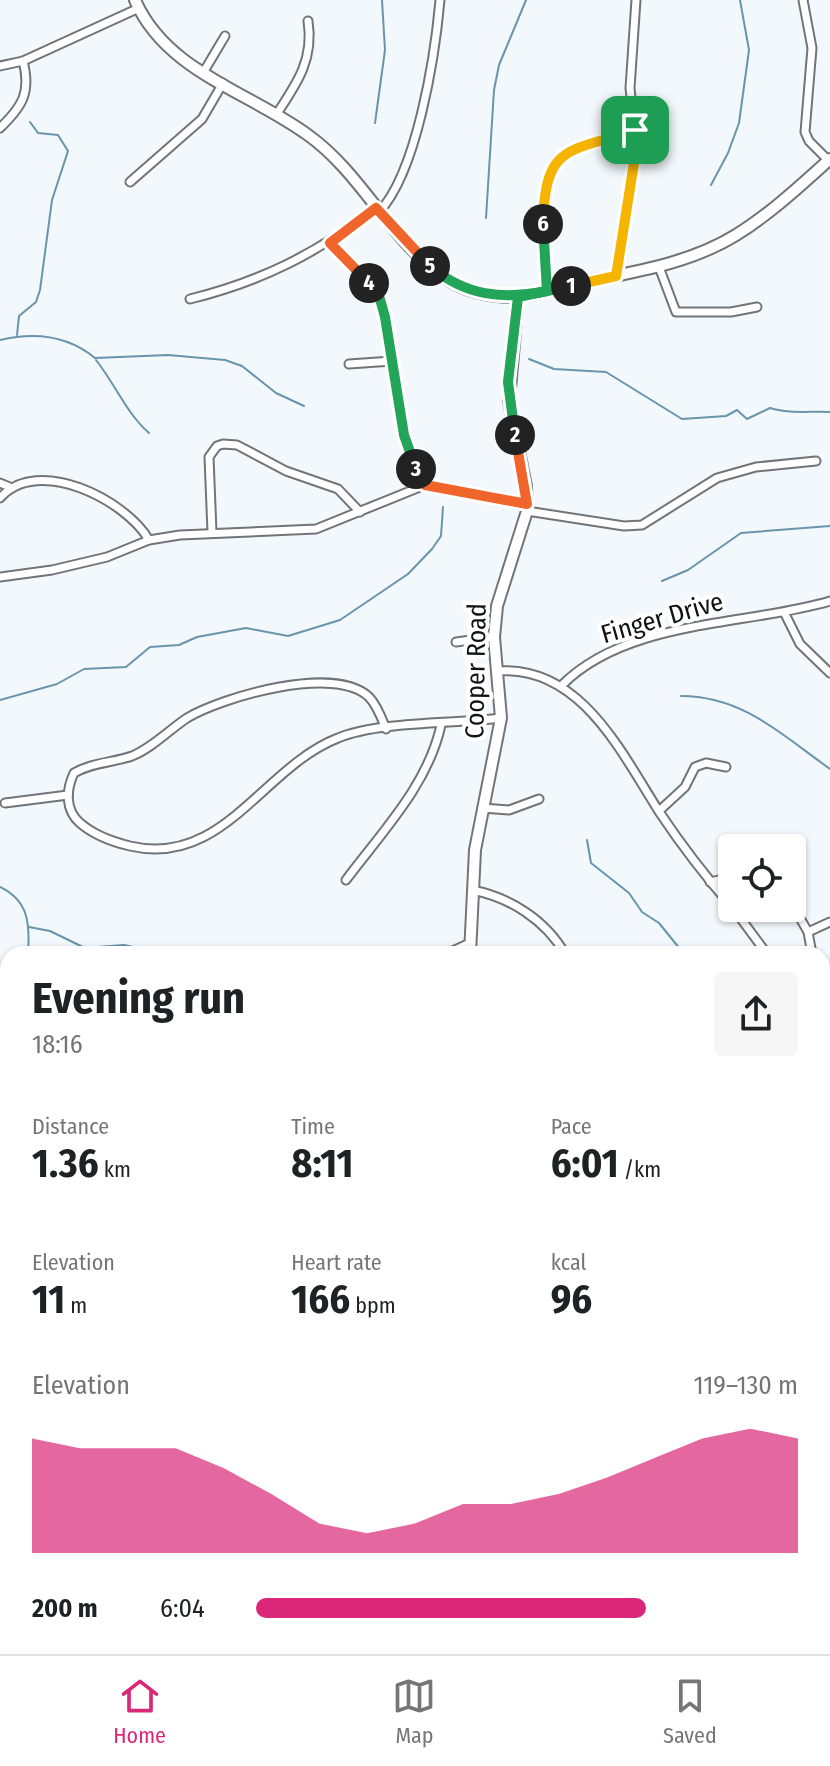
<!DOCTYPE html>
<html lang="en">
<head>
<meta charset="utf-8">
<style>
  :root { --surface:#fff; --page:#f6f6f6; --text:#202124; --muted:#757577; --line:#e0e0e0; --accent:#db2777 }
  body { margin:0; font-family:"Fira Sans Condensed",sans-serif; background:var(--page); color:var(--text); height:100vh; display:flex; flex-direction:column; font-size:30px; white-space:nowrap }
  * { box-sizing:border-box; margin:0 }
  p { font-size:26px; color:var(--muted) }
  .icon { flex:none; width:44px; height:44px; fill:none; stroke:currentColor; stroke-width:2; stroke-linecap:round; stroke-linejoin:round }
  .map { position:relative; flex:1; overflow:hidden }
  .drawer { position:absolute; left:0px; top:946px; width:830px; height:708px; display:flex; flex-direction:column; background:var(--surface); border-radius:24px 24px 0 0; box-shadow:0 2px 6px #0004 }
  .drawer>* { flex:none }
  .buttons { position:absolute; left:718px; top:834px; display:grid; gap:16px }
  .buttons a { display:grid; place-items:center; width:88px; height:88px; border-radius:8px; background:var(--surface); box-shadow:0 2px 6px #0004; font-size:40px }
  .pin { position:absolute; display:grid; place-items:center; width:68px; height:68px; color:#fff; margin:-34px; border-radius:16px; box-shadow:0 4px 12px #0006 }
  .km { position:absolute; width:40px; height:40px; margin:-20px; border-radius:50%; background:#222; color:#fff; font-size:22px; line-height:40px; text-align:center }
  .round { display:grid; place-items:center; flex:none; width:84px; height:84px; border-radius:8px; background:var(--page) }
  .overview { display:flex; align-items:center; justify-content:space-between; height:136px; padding:0 32px }
  h1 { font-size:44px; font-weight:700; line-height:60px }
  .stats { display:grid; grid-template-columns:repeat(3,1fr); gap:12px; height:136px; padding:8px 32px }
  .stats div { display:grid; align-content:center }
  .stats b { font-size:40px; font-weight:700 }
  .stats small { font-size:22px; font-weight:400 }
  .stats p { font-size:22px }
  .chart { height:224px; padding:16px 32px }
  .chart p { display:flex; justify-content:space-between }
  .chart svg { width:100%; height:144px; margin-top:8px; fill:var(--accent); opacity:.7 }
  ul { padding:0 32px; list-style:none; font-size:26px }
  li { display:grid; grid-template-columns:128px 96px 1fr; align-items:center; height:60px }
  li i { height:20px; border-radius:10px; background:var(--accent) }
  .dock { display:flex; justify-content:space-around; align-items:center; height:112px; border-top:2px solid var(--line); background:var(--surface); font-size:22px; color:var(--muted) }
  .dock a { display:grid; justify-items:center; gap:4px }
  .dock .active { color:var(--accent) }
  .map>svg:first-child { display:block }
  .lines { fill:none; stroke-linecap:round; stroke-linejoin:round }
  .stream { stroke:#6895ac; stroke-width:2 }
  .street-casing { stroke:#717579; stroke-width:11 }
  .secondary-casing { stroke:#717579; stroke-width:14 }
  .street { stroke:#fff; stroke-width:7 }
  .secondary { stroke:#fff; stroke-width:10 }
  .split-1-casing { stroke:#fff; stroke-width:16 }
  .split-2-casing { stroke:#fff; stroke-width:16 }
  .split-3-casing { stroke:#fff; stroke-width:16 }
  .split-4-casing { stroke:#fff; stroke-width:16 }
  .split-5-casing { stroke:#fff; stroke-width:16 }
  .split-6-casing { stroke:#fff; stroke-width:16 }
  .split-7-casing { stroke:#fff; stroke-width:16 }
  .split-1 { stroke:#f5b400; stroke-width:10 }
  .split-2 { stroke:#22a559; stroke-width:10 }
  .split-3 { stroke:#f0652b; stroke-width:10 }
  .split-4 { stroke:#22a559; stroke-width:10 }
  .split-5 { stroke:#f0652b; stroke-width:10 }
  .split-6 { stroke:#22a559; stroke-width:10 }
  .split-7 { stroke:#f5b400; stroke-width:10 }
  .labels { text-anchor:middle; dominant-baseline:central; stroke-width:8; stroke-linejoin:round; paint-order:stroke }
  .street-label { font-size:26px; fill:#111214; stroke:#fff }
</style>
</head>
<body>
<div class="map">
<svg width="830" height="1654" viewBox="0 0 830 1654">
  <rect width="100%" height="100%" fill="#f3f8fc"/>
  <g class="lines">
    <g class="stream">
      <path d="M375 123 385 50 382 0"/>
      <path d="M711 185 728 153 739 123 749 50 740 0"/>
      <path d="M486 218 494 90 499 65 526 0"/>
      <path d="M17 335 19 316 36 302 40 290 52 200 68 151 58 135 38 133 30 122"/>
      <path d="M0 340C34 332 67 335 95 358L168 355 225 360 242 366 276 393 304 406"/>
      <path d="M529 359 554 369 606 372 682 419 726 416 737 410 747 419 770 408C789 414 810 411 830 412"/>
      <path d="M96 360C115 384 127 414 149 433"/>
      <path d="M662 581 688 570 741 533 830 526"/>
      <path d="M681 696C743 696 782 735 830 769"/>
      <path d="M0 700 57 684 84 669 126 667 150 647 179 645 197 637 246 628 288 636 340 620 408 574 432 549 441 536 443 507"/>
      <path d="M587 840 591 863 629 893 642 912 659 923 684 954"/>
      <path d="M0 887C29 901 30 924 28 954"/>
      <path d="M29 927 50 931 85 948 124 945 163 954"/>
      <path d="M822 1150 830 1152"/>
      <path d="M0 1413 8 1403"/>
      <path d="M788 1646 798 1654"/>
      <path d="M271 1654 272 1646"/>
    </g>
    <g class="street-casing">
      <g id="street">
        <path d="M803 0 812 48 805 132 809 141 829 161"/>
        <path d="M0 66 23 61"/>
        <path d="M203 73 225 36"/>
        <path d="M278 112C298 82 314 58 308 21"/>
        <path d="M0 128C23 106 31 92 23 61L139 8"/>
        <path d="M130 182 202 119 223 83"/>
        <path d="M379 212C417 172 435 56 440 0"/>
        <path d="M330 243 380 299 404 435 425 485"/>
        <path d="M659 267 676 312H731L757 307"/>
        <path d="M616 276 636 144 630 88 636 0"/>
        <path d="M547 291C544 260 533 179 559 158 577 143 613 138 635 130"/>
        <path d="M190 299C263 281 317 253 376 208"/>
        <path d="M349 364 392 361"/>
        <path d="M0 483 12 488"/>
        <path d="M0 498C38 455 126 500 149 540"/>
        <path d="M527 511 624 526 642 525 717 478 756 467 816 461"/>
        <path d="M212 532 209 457 217 446 223 444 237 445 286 471 338 489 360 512"/>
        <path d="M0 577 52 570 107 557 149 540 180 535 316 529 425 485 527 504"/>
        <path d="M785 614 800 644 830 673"/>
        <path d="M456 642 494 637"/>
        <path d="M498 671C581 665 622 754 660 813 682 846 706 877 732 907"/>
        <path d="M562 685C628 619 746 626 830 601"/>
        <path d="M386 729C382 719 377 705 369 697 335 664 222 697 187 718 169 730 152 748 132 756 112 763 93 762 74 773 66 790 65 810 80 823 94 835 113 842 130 846 223 868 263 767 338 738 379 721 455 724 501 718"/>
        <path d="M5 803 68 795"/>
        <path d="M482 808 509 810 539 799"/>
        <path d="M659 811 685 787 695 767 706 763 726 767"/>
        <path d="M346 880C382 832 428 785 441 725"/>
        <path d="M710 882 732 877"/>
        <path d="M472 890C509 897 546 920 565 954"/>
        <path d="M792 904 808 932 812 954"/>
        <path d="M733 908 767 954"/>
        <path d="M808 932 830 922"/>
        <path d="M446 954 470 943"/>
        <path d="M822 1058 830 1062"/>
        <path d="M822 1282 830 1280"/>
        <path d="M822 1319 830 1330"/>
        <path d="M0 1325 8 1328"/>
        <path d="M0 1495H8"/>
        <path d="M822 1591 830 1601"/>
        <path d="M159 1646 163 1654"/>
        <path d="M58 1654V1646"/>
        <path d="M396 1654 404 1649 420 1653"/>
        <path d="M493 1654 503 1646"/>
        <path d="M580 1654 583 1646"/>
      </g>
    </g>
    <g class="secondary-casing">
      <g id="secondary">
        <path d="M135 0C166 72 250 92 308 135 364 175 392 245 451 282 470 293 493 297 515 297 537 296 560 288 580 283 633 272 689 264 736 235 770 214 800 186 830 159"/>
        <path d="M470 954 475 850 501 718 494 637 497 606 527 511 526 486 509 401 518 297"/>
        <path d="M419 1654 422 1646"/>
      </g>
    </g>
    <use href="#street" class="street"/>
    <use href="#secondary" class="secondary"/>
  </g>
  <g class="lines">
    <g class="split-1-casing">
      <path id="split-1" d="M571 286 616 276 634 163 635 130"/>
    </g>
    <g class="split-2-casing">
      <path id="split-2" d="M515 435 508 382 518 297 571 286"/>
    </g>
    <g class="split-3-casing">
      <path id="split-3" d="M416 469 425 485 527 504 515 435"/>
    </g>
    <g class="split-4-casing">
      <path id="split-4" d="M369 283 380 299 385 317 404 435 416 469"/>
    </g>
    <g class="split-5-casing">
      <path id="split-5" d="M369 283 330 243 376 208 430 266"/>
    </g>
    <g class="split-6-casing">
      <path id="split-6" d="M430 266C465 296 503 300 547 291L543 224"/>
    </g>
    <g class="split-7-casing">
      <path id="split-7" d="M543 224C545 143 568 153 635 130"/>
    </g>
    <use href="#split-1" class="split-1"/>
    <use href="#split-2" class="split-2"/>
    <use href="#split-3" class="split-3"/>
    <use href="#split-4" class="split-4"/>
    <use href="#split-5" class="split-5"/>
    <use href="#split-6" class="split-6"/>
    <use href="#split-7" class="split-7"/>
  </g>
  <g class="labels">
    <g class="street-label">
      <text transform="translate(662 618) rotate(-16)">Finger Drive</text>
      <text transform="translate(476 671) rotate(-89)">Cooper Road</text>
    </g>
  </g>
</svg>
<div class="buttons">
<a><svg class="icon" aria-label="locate" viewBox="0 0 24 24"><circle cx="12" cy="12" r="6"/><path d="M12 2v4M12 18v4M2 12h4M18 12h4"/></svg></a>
</div>
<div class="pin" style="left:635px;top:130px;background:#1e9e55"><svg class="icon" aria-label="arrive" viewBox="0 0 24 24"><path d="M6 21V4h12l-3 4 3 4H6"/></svg></div>
<b class="km" style="left:571px;top:286px">1</b>
<b class="km" style="left:515px;top:435px">2</b>
<b class="km" style="left:416px;top:469px">3</b>
<b class="km" style="left:369px;top:283px">4</b>
<b class="km" style="left:430px;top:266px">5</b>
<b class="km" style="left:543px;top:224px">6</b>
<section class="drawer">
<div class="overview"><div><h1>Evening run</h1><p>18:16</p></div><a class="round"><svg class="icon" aria-label="share" viewBox="0 0 24 24"><path d="M12 15V3M7 8l5-5 5 5M5 13v7h14v-7"/></svg></a></div>
<div class="stats">
<div><p>Distance</p><b>1.36<small> km</small></b></div>
<div><p>Time</p><b>8:11</b></div>
<div><p>Pace</p><b>6:01<small> /km</small></b></div>
</div>
<div class="stats">
<div><p>Elevation</p><b>11<small> m</small></b></div>
<div><p>Heart rate</p><b>166<small> bpm</small></b></div>
<div><p>kcal</p><b>96</b></div>
</div>
<div class="chart"><p><span>Elevation</span>119–130 m</p>
<svg viewBox="0 0 160 44" preserveAspectRatio="none"><path d="M0 44V9L10 12L20 12L30 12L40 18L50 26L60 35L70 38L80 35L90 29L100 29L110 26L120 21L130 15L140 9L150 6L160 9V44z"/></svg>
</div>
<ul>
<li><b>200 m</b>6:04<i style="width:72%"></i></li>
</ul>
</section>
</div>
<nav class="dock">
<a class="active"><svg class="icon" aria-label="home" viewBox="0 0 24 24"><path d="M3 11l9-7 9 7M6 9v11h12V9"/></svg>Home</a>
<a><svg class="icon" aria-label="map" viewBox="0 0 24 24"><path d="M3 6l6-2 6 2 6-2v14l-6 2-6-2-6 2zM9 4v14M15 6v14"/></svg>Map</a>
<a><svg class="icon" aria-label="saved" viewBox="0 0 24 24"><path d="M7 4h10v16l-5-4-5 4z"/></svg>Saved</a>
</nav>
</body>
</html>
